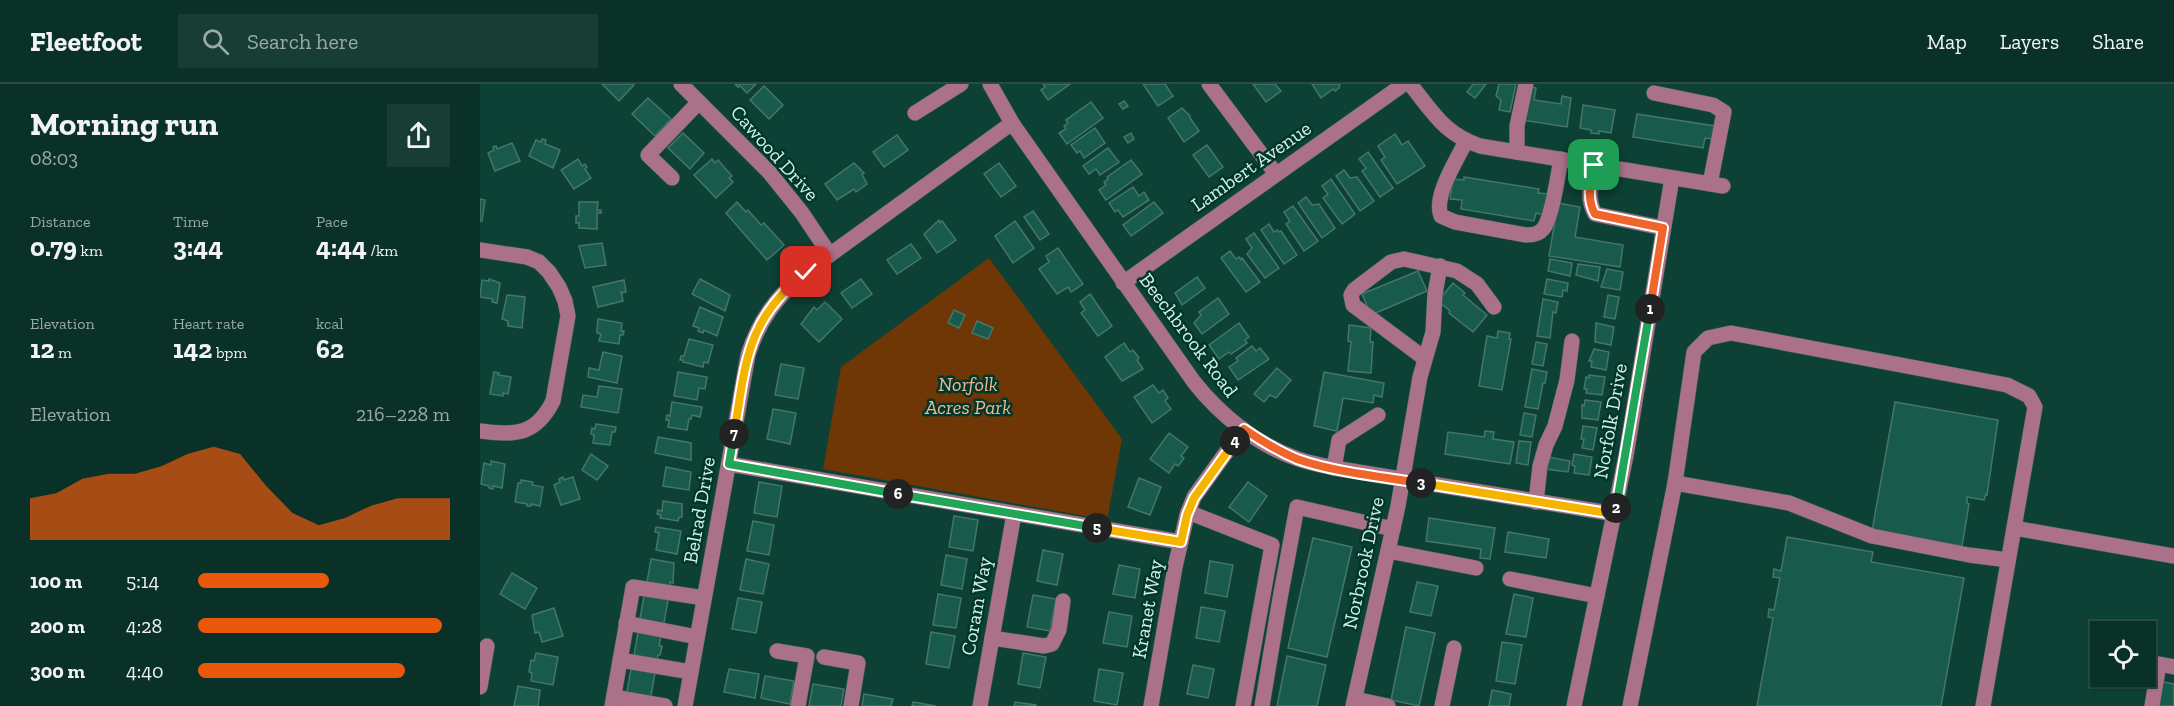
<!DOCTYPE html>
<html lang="en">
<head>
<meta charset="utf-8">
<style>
  :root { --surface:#0a3128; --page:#183d34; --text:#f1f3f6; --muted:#99a9a8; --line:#2a4c45; --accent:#ea580c }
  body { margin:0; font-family:"Zilla Slab",serif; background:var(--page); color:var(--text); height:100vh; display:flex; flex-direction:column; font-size:22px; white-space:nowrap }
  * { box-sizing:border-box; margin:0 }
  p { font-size:20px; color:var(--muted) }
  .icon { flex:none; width:33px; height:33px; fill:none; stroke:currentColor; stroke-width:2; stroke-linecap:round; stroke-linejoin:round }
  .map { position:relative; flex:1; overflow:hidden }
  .sheet { display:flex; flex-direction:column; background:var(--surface); width:480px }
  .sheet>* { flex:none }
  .buttons { position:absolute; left:1610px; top:537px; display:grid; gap:12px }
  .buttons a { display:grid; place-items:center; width:66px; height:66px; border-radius:0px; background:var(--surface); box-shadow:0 2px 4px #0004,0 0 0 2px var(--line); font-size:30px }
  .pin { position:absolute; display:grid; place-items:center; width:51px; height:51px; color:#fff; margin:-26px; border-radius:12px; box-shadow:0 3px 9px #0006 }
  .km { position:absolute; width:30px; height:30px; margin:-15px; border-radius:50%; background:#222; color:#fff; font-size:16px; line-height:30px; text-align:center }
  .round { display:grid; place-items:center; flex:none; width:63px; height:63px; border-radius:0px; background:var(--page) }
  .summary { display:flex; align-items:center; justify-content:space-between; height:102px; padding:0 30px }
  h1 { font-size:33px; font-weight:700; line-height:45px }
  .stats { display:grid; grid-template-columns:repeat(3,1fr); gap:9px; height:102px; padding:6px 30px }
  .stats div { display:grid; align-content:center }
  .stats b { font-size:26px; font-weight:700 }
  .stats small { font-size:16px; font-weight:400 }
  .stats p { font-size:16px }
  .chart { height:168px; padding:12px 30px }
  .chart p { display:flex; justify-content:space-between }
  .chart svg { width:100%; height:108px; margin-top:6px; fill:var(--accent); opacity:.7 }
  ul { padding:0 30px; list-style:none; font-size:20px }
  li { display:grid; grid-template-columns:96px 72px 1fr; align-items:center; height:45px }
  li i { height:15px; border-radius:8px; background:var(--accent) }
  header { display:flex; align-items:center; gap:36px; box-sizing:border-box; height:84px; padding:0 30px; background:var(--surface); border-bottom:2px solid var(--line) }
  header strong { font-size:28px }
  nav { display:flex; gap:33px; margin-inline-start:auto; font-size:21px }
  .search { width:420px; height:54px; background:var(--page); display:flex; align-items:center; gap:15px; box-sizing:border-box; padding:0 21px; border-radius:0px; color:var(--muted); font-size:22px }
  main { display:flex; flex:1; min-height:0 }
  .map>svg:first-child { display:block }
  .green { fill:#6f3705 }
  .building { fill:#185b4c; stroke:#457668; stroke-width:1.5 }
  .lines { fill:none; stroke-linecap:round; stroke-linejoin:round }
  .minor-casing { stroke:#316055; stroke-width:16 }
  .minor { stroke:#ab7188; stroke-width:15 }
  .split-1-casing { stroke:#fff; stroke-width:12 }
  .split-2-casing { stroke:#fff; stroke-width:12 }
  .split-3-casing { stroke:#fff; stroke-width:12 }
  .split-4-casing { stroke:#fff; stroke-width:12 }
  .split-5-casing { stroke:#fff; stroke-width:12 }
  .split-6-casing { stroke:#fff; stroke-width:12 }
  .split-7-casing { stroke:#fff; stroke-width:12 }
  .split-8-casing { stroke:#fff; stroke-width:12 }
  .split-1 { stroke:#f0652b; stroke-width:8 }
  .split-2 { stroke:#22a559; stroke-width:8 }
  .split-3 { stroke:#f5b400; stroke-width:8 }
  .split-4 { stroke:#f0652b; stroke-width:8 }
  .split-5 { stroke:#f5b400; stroke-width:8 }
  .split-6 { stroke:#22a559; stroke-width:8 }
  .split-7 { stroke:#22a559; stroke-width:8 }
  .split-8 { stroke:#f5b400; stroke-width:8 }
  .labels { text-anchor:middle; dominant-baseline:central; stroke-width:5; stroke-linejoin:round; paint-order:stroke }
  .street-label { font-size:20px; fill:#d6f0e7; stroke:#00372b }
  .park-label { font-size:20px; font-style:italic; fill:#f4b68f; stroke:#00372b }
</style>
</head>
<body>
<header>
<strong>Fleetfoot</strong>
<div class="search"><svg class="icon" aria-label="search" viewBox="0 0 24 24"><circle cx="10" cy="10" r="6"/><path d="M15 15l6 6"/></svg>Search here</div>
<nav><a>Map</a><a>Layers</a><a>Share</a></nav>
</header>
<main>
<section class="sheet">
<div class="summary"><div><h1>Morning run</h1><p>08:03</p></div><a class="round"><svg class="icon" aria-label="share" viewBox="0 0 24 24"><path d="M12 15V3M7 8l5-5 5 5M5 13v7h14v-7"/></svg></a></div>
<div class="stats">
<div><p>Distance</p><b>0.79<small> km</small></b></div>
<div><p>Time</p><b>3:44</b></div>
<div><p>Pace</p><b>4:44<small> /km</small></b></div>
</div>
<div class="stats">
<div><p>Elevation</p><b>12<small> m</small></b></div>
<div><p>Heart rate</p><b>142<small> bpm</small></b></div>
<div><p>kcal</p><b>62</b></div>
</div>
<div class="chart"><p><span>Elevation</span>216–228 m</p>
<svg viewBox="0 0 160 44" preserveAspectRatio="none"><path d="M0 44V27L10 25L20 19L30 17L40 17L50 14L60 9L70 6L80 9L90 22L100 33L110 38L120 35L130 30L140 27L150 27L160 27V44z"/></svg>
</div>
<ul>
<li><b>100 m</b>5:14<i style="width:52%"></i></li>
<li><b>200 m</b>4:28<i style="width:97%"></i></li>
<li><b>300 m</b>4:40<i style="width:82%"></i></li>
</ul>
</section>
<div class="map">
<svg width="1694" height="622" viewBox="0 0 1694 622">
  <rect width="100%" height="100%" fill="#0d4135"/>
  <path class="green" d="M509 174 642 355 627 436 343 385 361 283Z"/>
  <g class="building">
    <path d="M122 0H153L154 1 139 17Z"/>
    <path d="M255 0H276L267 9 260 2 258 3Z"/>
    <path d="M563 0H590L568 16 561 6 565 3Z"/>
    <path d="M663 0H685L693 12 678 22Z"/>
    <path d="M773 0H795L801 7 786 18Z"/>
    <path d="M832 0H860L859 4 855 7 853 5 841 14Z"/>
    <path d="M993 0H1006L995 14 987 8Z"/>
    <path d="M1019 0H1036L1030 28 1019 26 1021 16 1016 12Z"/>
    <path d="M284 2 303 21 289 35 270 16Z"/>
    <path d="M1047 2 1056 4 1054 16 1081 20 1082 12 1091 14 1087 43 1042 36Z"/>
    <path d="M168 14 191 35 175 52 152 30Z"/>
    <path d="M644 17 648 22 643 25 639 20Z"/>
    <path d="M611 18 623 34 587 60 579 49 586 45 584 42 588 39 586 36Z"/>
    <path d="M1103 21 1135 26 1131 49 1119 47V50L1111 49V46L1100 44Z"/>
    <path d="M702 24 710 32V34L719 47 704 58 688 34Z"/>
    <path d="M1157 30 1235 42 1233 55 1225 54 1223 64 1153 53Z"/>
    <path d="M615 44 625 59 604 74 600 67 597 69 591 61Z"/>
    <path d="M203 49 224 69 210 85 188 64Z"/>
    <path d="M651 49 654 55 648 59 644 53Z"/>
    <path d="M915 50 922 61 928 57 945 82 917 100 901 76 905 73 898 62Z"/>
    <path d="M417 51 428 66 404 83 393 68Z"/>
    <path d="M62 55 66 56 65 60 80 66 73 84 49 72 56 56 61 58Z"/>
    <path d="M32 59 40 77 15 87 8 69 14 66 13 63 16 62 17 65Z"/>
    <path d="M727 61 743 83 729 93 713 71Z"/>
    <path d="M628 64 639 78 620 91 616 85 609 90 603 82Z"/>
    <path d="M888 68 913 104 900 113 882 87 886 84 879 75Z"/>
    <path d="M98 75 102 82 105 80 107 83 105 85 111 94 94 105 81 86Z"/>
    <path d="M232 75 235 79 238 76 252 92 249 94 253 98 236 114 214 91Z"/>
    <path d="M651 76 662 90 626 116 619 106 626 101 624 98 628 95 627 93Z"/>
    <path d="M374 79 384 89 382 90 387 100 376 108 374 105 357 116 345 100Z"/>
    <path d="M519 79 536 102 521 113 504 90Z"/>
    <path d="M864 86 870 94 877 93 894 117 880 127 856 92Z"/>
    <path d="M984 93 1059 105 1058 109 1068 110 1065 131 1056 129 1054 137 981 125 982 116 970 115 973 95 984 96Z"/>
    <path d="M851 95 875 130 862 140 843 114 848 110 842 102Z"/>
    <path d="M653 103 659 112 664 108 669 116 643 133 638 126 635 128 629 119Z"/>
    <path d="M826 113 832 121 839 120 855 144 842 154 818 119Z"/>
    <path d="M0 115 5 116 2 137H0Z"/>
    <path d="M99 118H118L117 126H121V129H117V145L99 144V139H96V132H99Z"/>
    <path d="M257 118 266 128 268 126 281 141 284 139 304 161 287 176 246 129Z"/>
    <path d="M674 118 683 129 651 152 643 141Z"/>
    <path d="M1078 119 1100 123 1095 153 1143 161 1140 183 1069 172Z"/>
    <path d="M813 122 838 157 824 167 806 140 810 137 804 128Z"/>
    <path d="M553 127 569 150 560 156 544 133Z"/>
    <path d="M459 136 460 139 462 137 476 156 457 169 444 150Z"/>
    <path d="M535 137 554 164 533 179 515 152Z"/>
    <path d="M789 140 794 148 797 146 799 148 801 147 817 171 804 180 781 146Z"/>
    <path d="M774 149 799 184 785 194 767 170 772 164 766 155Z"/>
    <path d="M122 159 126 181 105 184 99 162Z"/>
    <path d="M431 160 441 174 417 190 407 176Z"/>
    <path d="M578 164 603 200 591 208 588 203 577 210 559 185 569 178 566 172Z"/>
    <path d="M750 167 756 175 759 173 761 176 762 174 780 198 766 208 741 174Z"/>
    <path d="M1070 175 1092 179 1090 192 1068 187Z"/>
    <path d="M1098 180 1120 183 1118 197 1096 191Z"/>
    <path d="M1127 185 1143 188 1140 206 1121 203Z"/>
    <path d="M938 187 947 207 891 231 882 210Z"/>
    <path d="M717 193 725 204 702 221 695 209Z"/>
    <path d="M9 195 20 199 17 219 12 218 13 215 0 213 2 196 9 197Z"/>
    <path d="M220 195 250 211 245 227 212 210Z"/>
    <path d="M381 195 392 210 372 224 361 209Z"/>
    <path d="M1067 195 1088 199 1087 207 1083 206 1082 213 1064 210Z"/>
    <path d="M144 196 146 208 142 209 141 207 143 217 118 223 113 203Z"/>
    <path d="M973 199 985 209 983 211 1007 231 993 248 969 229 970 227 958 217Z"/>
    <path d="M610 210 632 242 618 252 601 229 605 226 600 218Z"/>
    <path d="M27 211 45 213 42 244 28 242V237L22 235Z"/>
    <path d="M1128 211 1139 213 1135 235 1124 233Z"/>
    <path d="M738 214 749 230 722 250 714 239 721 231 719 228Z"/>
    <path d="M1063 215 1078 218 1076 229 1073 228 1070 254 1057 252Z"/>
    <path d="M345 218 362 235 339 258 321 240 334 223 337 226Z"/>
    <path d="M220 223 243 233 237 252 224 246 223 249 218 247 219 244 213 242Z"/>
    <path d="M474 226 485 231 479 244 468 239Z"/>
    <path d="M118 235 142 239 141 247H144L143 251H140L139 260 119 257 121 250 117 249V246Z"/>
    <path d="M497 237 513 244 508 255 492 249Z"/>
    <path d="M759 239 769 253 765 256 767 259 751 270 749 268 739 275 729 261Z"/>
    <path d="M1116 239 1134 243 1131 261 1115 258Z"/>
    <path d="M869 241 891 244 890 258H893L891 289 868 287 871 258 868 257Z"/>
    <path d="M1018 247 1030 249 1029 255H1031L1022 306 999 302 1007 252 1017 254Z"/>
    <path d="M209 255 233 261 228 279 224 278 223 283 203 278V276H200L201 272H204Z"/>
    <path d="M1056 258 1067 260 1063 282 1052 280Z"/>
    <path d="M644 259 650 268 653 266 659 274 657 276 663 285 642 297 625 273Z"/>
    <path d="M772 262 776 267 780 264 789 275 758 296 749 283 758 277 756 274Z"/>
    <path d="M1114 265 1129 268 1126 286 1111 283 1112 277H1109Z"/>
    <path d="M123 268 142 272 137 299 108 293 109 284 119 286Z"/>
    <path d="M301 280 324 284 318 315 295 311Z"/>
    <path d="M797 284 811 296 796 314 790 311 784 318 774 310Z"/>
    <path d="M1052 285 1067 288 1065 299H1063L1058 325 1045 323Z"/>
    <path d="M14 288 19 289 18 291 31 293 28 310 23 309V312L10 310Z"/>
    <path d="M198 288 227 293 225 305 219 304 217 316 194 312Z"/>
    <path d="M844 288 904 299 902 313 894 311 893 319 863 314 857 347 834 342Z"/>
    <path d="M1109 291 1125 293 1122 311 1106 309 1107 305H1104L1106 293 1109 294Z"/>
    <path d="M673 301 679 309 683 306 688 314 685 317 691 325 672 339 654 313Z"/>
    <path d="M119 302 142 305 138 329 101 323 103 311 117 313Z"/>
    <path d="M1105 316 1121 318 1118 336 1102 334V321L1104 322Z"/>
    <path d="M192 318 222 323 220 333 212 331 211 335H209L207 346 188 343 189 336H186L187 331 190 332Z"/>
    <path d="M1415 318 1518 336 1507 411 1506 410 1504 416 1487 413V419L1489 420 1482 462 1392 447Z"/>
    <path d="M293 325 316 329 310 360 287 355Z"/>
    <path d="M1044 329 1056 331 1052 353 1040 351Z"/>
    <path d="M116 340 136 343 135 348H132L130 361 113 359 114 351 111 350 112 344 115 345Z"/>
    <path d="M1103 342 1117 344 1113 366 1102 364 1104 355H1101Z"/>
    <path d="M1005 347 1014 348 1013 355 1034 358 1030 380 965 370 968 348 1004 353Z"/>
    <path d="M689 349 708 363 701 372 704 374 702 377 698 382 695 380 689 389 670 375Z"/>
    <path d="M178 353 211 359V376L175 369Z"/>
    <path d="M1039 357 1051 358 1048 381 1036 379Z"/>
    <path d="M111 370 128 382 117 396 102 386Z"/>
    <path d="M1094 370 1112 373 1109 391 1094 389 1095 382 1092 381Z"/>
    <path d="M1068 373 1090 377 1088 388 1066 385Z"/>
    <path d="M11 377 25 380 22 404 13 402V405L9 404V402L1 400 4 379 11 381Z"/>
    <path d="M186 383 211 388 209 406 183 402Z"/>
    <path d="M83 393 84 396 93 393 100 415 81 421 74 401 80 398 79 395Z"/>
    <path d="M659 394 681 403 670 431 648 423Z"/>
    <path d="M41 396 53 398 52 401 63 403 60 422 51 420V422H47V420L35 418 38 399H41Z"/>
    <path d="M279 398 302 402 297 433 274 429Z"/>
    <path d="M768 398 787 412 769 438 749 423Z"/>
    <path d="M183 417 202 420V433H199L198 437 180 434 181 431 177 430 178 426 182 427Z"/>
    <path d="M474 432 498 436 493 467 469 463Z"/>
    <path d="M949 434 1015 444 1010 475 1000 474 1001 465 946 457Z"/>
    <path d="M273 437 294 441 289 471 267 467Z"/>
    <path d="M176 443 201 447 197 470 176 466 179 449 175 448Z"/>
    <path d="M1028 448 1069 455 1066 474 1025 468Z"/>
    <path d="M1307 453 1393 468 1391 478 1484 494 1461 622H1277L1293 534 1288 533 1289 525 1294 526 1300 494 1293 493 1294 485 1301 487Z"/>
    <path d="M833 454 872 463 847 573 808 564Z"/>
    <path d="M563 466 583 470 577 501 557 497Z"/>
    <path d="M466 471 487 475 482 505 461 501Z"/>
    <path d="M171 475 194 479 193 499 190 498 189 508 166 504Z"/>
    <path d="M266 475 289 480 283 510 260 506Z"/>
    <path d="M730 477 753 481 747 513 725 509Z"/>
    <path d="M639 481 660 485 655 514 633 510Z"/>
    <path d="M32 489 57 504 45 525 20 510Z"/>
    <path d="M937 498 958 502 951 532 930 528Z"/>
    <path d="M458 510 481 514 476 544 453 541Z"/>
    <path d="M1034 510 1053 514 1046 553 1026 550Z"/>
    <path d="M553 511 576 515 570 547 547 543Z"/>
    <path d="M164 512 188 516 183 544 159 540Z"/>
    <path d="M258 514 282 518 276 549 252 545Z"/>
    <path d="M721 523 745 527 739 558 716 554Z"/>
    <path d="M74 524 83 552 62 558 59 548 55 549 52 531Z"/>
    <path d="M629 528 652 532 647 563 623 559Z"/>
    <path d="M926 543 955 549 939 622 911 616Z"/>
    <path d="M158 548 181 552 179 562H182L181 567 180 571H178L176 581 153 577Z"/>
    <path d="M451 548 475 552 469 584 446 580Z"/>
    <path d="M1022 558 1042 561 1035 600 1016 597Z"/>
    <path d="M56 569 78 573 73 601 51 597 52 589 49 588 51 576 54 577Z"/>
    <path d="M543 569 566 573 560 604 538 600Z"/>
    <path d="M807 572 846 581 837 622H797Z"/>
    <path d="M713 581 734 585 728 614 707 610Z"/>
    <path d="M151 585 175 589 170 617 146 613Z"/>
    <path d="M249 585 279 590 275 614 244 608Z"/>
    <path d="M619 585 643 589 637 621 614 617Z"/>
    <path d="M285 592 314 597 310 620 281 614Z"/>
    <path d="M1683 598 1694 600V622H1677Z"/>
    <path d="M333 600 364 605 361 622H329Z"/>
    <path d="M38 602 60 606 58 622H34Z"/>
    <path d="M1012 606 1031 610 1029 622H1009Z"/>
    <path d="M384 610 413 615 411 622H382Z"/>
    <path d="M433 618 456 622H432Z"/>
    <path d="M535 618 556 621V622H534Z"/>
  </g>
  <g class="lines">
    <g class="minor-casing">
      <g id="minor">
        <path d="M201 0 289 88 322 129 350 171"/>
        <path d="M510 0 532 39 714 298C740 331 777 361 818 375 829 379 842 381 854 384L1135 430"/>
        <path d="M729 0 796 90"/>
        <path d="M930 0C953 28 964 50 1000 62L1243 102"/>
        <path d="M1174 9 1233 21 1244 28 1230 100"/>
        <path d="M435 29 481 0"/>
        <path d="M986 57C977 76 953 112 961 132L975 138 1046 151C1052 151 1059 150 1063 145 1072 135 1078 90 1081 75"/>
        <path d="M1037 68V42L1046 0"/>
        <path d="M1114 81C1111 98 1106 114 1115 130L1183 144"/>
        <path d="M192 94 168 71 219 18"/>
        <path d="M0 166 47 173 59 178 69 188 79 203 85 217 88 232 73 317C56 351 35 352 0 347"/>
        <path d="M643 199 924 0"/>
        <path d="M944 274 873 221 871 211 874 206 911 178 924 175 977 187 997 200 1014 223"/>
        <path d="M249 380 701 458"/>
        <path d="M854 384 859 356 898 331"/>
        <path d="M1195 399 1309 419 1392 452 1489 471 1528 476"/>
        <path d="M1056 418 1060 382 1066 361 1075 342 1087 296 1092 257"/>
        <path d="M708 428 792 461 763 622"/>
        <path d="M1534 444 1694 472"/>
        <path d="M908 467 996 484"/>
        <path d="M1030 495 1117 512"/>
        <path d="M146 539 217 553"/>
        <path d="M512 554 564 562 572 560 579 546 583 517"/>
        <path d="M297 567 327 572 318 622"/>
        <path d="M344 573 378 579 371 622"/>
        <path d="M140 576 211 588"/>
        <path d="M0 603 7 562"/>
        <path d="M134 613 185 622"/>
        <path d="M875 615 908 622"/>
        <path d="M132 622 153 503 224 514"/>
        <path d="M205 622 268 271C279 236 297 212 326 188L532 39"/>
        <path d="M500 622 534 430"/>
        <path d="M671 622 695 483 707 431 714 413 763 345"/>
        <path d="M782 622 799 520 817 423 913 445"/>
        <path d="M873 622 918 422 940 293 953 248 955 210 960 182"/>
        <path d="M962 622 974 564"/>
        <path d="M1094 622 1146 372 1192 94"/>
        <path d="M1150 622 1195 399 1214 268 1228 254 1251 249 1527 301 1549 312 1555 323 1503 622"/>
        <path d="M1672 622 1679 580 1694 583"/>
      </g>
    </g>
    <use href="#minor" class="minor"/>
  </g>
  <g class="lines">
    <g class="split-1-casing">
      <path id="split-1" d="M1114 81C1111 98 1106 114 1115 130L1183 144 1170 225"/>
    </g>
    <g class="split-2-casing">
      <path id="split-2" d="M1136 424 1170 225"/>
    </g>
    <g class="split-3-casing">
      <path id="split-3" d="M941 399 1134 430 1136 424"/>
    </g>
    <g class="split-4-casing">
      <path id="split-4" d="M755 357 764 345C780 356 798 367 817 375 853 388 903 393 941 399"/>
    </g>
    <g class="split-5-casing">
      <path id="split-5" d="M617 444 701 458 707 431 714 414 755 357"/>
    </g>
    <g class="split-6-casing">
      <path id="split-6" d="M418 410 617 444"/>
    </g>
    <g class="split-7-casing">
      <path id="split-7" d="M254 350 249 380 418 410"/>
    </g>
    <g class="split-8-casing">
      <path id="split-8" d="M254 350C266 279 265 237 326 188"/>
    </g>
    <use href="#split-1" class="split-1"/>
    <use href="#split-2" class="split-2"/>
    <use href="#split-3" class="split-3"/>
    <use href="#split-4" class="split-4"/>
    <use href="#split-5" class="split-5"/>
    <use href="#split-6" class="split-6"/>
    <use href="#split-7" class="split-7"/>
    <use href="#split-8" class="split-8"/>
  </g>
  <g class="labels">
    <g class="street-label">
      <text transform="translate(295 69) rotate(48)">Cawood Drive</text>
      <text transform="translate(771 82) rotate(-35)">Lambert Avenue</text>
      <text transform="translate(709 251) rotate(53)">Beechbrook Road</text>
      <text transform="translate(1130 337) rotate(-80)">Norfolk Drive</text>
      <text transform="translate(219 426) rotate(-80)">Belrad Drive</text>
      <text transform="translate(883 479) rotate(-78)">Norbrook Drive</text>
      <text transform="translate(496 522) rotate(-80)">Coram Way</text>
      <text transform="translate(667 525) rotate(-80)">Kranet Way</text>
    </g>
    <g class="park-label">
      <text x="488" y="300">Norfolk<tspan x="488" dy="23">Acres Park</tspan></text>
    </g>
  </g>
</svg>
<div class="buttons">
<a><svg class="icon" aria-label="locate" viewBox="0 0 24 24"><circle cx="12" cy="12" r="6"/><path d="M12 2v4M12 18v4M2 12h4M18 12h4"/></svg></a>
</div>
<div class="pin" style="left:1114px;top:81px;background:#1e9e55"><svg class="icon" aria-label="arrive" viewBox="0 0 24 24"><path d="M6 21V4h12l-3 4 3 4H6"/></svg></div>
<div class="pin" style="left:326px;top:188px;background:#d93025"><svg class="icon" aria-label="check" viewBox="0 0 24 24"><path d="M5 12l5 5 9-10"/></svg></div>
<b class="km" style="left:1170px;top:225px">1</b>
<b class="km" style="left:1136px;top:424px">2</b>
<b class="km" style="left:941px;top:399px">3</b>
<b class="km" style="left:755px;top:357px">4</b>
<b class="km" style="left:617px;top:444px">5</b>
<b class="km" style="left:418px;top:410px">6</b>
<b class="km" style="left:254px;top:350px">7</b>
</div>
</main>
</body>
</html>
